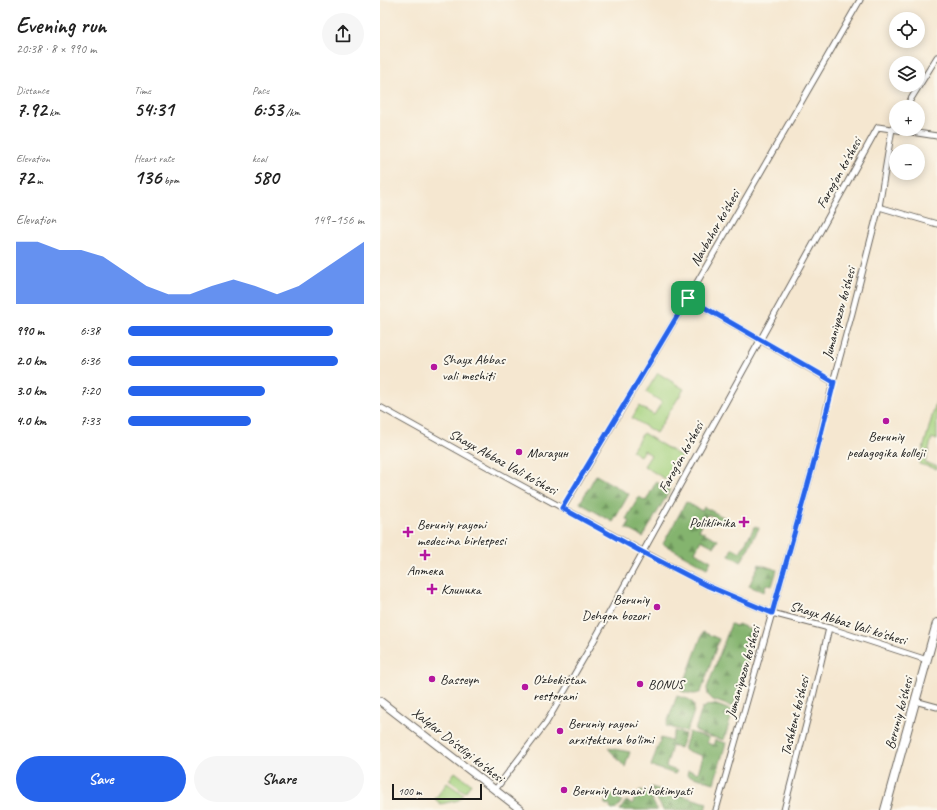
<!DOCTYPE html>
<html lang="en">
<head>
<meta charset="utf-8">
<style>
  :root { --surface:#fff; --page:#f6f6f6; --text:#222; --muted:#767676; --accent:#2563eb }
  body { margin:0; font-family:Caveat,sans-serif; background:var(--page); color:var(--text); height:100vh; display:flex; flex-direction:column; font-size:15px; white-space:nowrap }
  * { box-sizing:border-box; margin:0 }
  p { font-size:13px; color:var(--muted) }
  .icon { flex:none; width:22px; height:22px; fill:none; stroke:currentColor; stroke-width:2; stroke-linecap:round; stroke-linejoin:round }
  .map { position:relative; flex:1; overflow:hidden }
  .drawer { display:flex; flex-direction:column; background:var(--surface); width:380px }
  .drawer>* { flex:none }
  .fabs { position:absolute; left:509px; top:12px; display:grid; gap:8px }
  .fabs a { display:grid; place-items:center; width:36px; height:36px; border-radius:50%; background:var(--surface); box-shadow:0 2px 10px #0003; font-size:20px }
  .scale { position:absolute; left:12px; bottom:10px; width:90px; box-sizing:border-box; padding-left:4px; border:2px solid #1c1c1c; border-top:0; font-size:11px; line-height:14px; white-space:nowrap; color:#1c1c1c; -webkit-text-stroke:3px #fbf7ec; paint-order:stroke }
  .pin { position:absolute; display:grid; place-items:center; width:34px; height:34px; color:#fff; margin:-17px; border-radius:8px; box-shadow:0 2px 6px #0006 }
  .round { display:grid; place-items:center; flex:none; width:42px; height:42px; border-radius:21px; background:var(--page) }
  .head { display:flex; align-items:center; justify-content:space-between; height:68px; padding:0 16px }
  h1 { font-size:22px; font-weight:700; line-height:30px }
  .figures { display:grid; grid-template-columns:repeat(3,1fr); gap:6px; height:68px; padding:4px 16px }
  .figures div { display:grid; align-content:center }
  .figures b { font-size:20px; font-weight:700 }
  .figures small { font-size:11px; font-weight:400 }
  .figures p { font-size:11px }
  .chart { height:112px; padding:8px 16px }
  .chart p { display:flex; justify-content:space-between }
  .chart svg { width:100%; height:72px; margin-top:4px; fill:var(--accent); opacity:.7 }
  .action { display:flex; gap:8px; margin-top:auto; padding:8px 16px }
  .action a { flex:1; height:46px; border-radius:24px; background:var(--accent); color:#fff; font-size:16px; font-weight:700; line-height:46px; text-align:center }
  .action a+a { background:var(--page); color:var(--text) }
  ul { padding:0 16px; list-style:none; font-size:13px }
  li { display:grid; grid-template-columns:64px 48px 1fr; align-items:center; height:30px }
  li i { height:10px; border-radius:5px; background:var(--accent) }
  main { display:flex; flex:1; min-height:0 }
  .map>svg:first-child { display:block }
  .green { fill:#a5d27f; stroke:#60774e }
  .forest { fill:url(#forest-firs); stroke:#506845 }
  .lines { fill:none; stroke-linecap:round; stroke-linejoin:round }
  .street-casing { stroke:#68635b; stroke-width:7 }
  .secondary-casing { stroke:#68635b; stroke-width:9 }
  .primary-casing { stroke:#68635b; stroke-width:10 }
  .street { stroke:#fff; stroke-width:5 }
  .secondary { stroke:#fff; stroke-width:7 }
  .primary { stroke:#fff; stroke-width:8 }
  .route-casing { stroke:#fff; stroke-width:8 }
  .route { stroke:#2563eb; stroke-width:5 }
  .poi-dot { fill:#b5179e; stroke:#fbf7ec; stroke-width:1.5 }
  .labels { text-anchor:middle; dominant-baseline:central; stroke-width:4; stroke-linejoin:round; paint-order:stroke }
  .street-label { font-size:14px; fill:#1c1c1c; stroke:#fbf7ec }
  .poi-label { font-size:14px; fill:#1c1c1c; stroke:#fbf7ec; text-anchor:start }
</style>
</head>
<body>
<main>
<section class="drawer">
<div class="head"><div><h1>Evening run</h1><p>20:38 · 8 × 990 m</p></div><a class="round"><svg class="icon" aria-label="share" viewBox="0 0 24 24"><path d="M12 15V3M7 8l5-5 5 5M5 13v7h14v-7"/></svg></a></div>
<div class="figures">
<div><p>Distance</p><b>7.92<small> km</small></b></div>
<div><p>Time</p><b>54:31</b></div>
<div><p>Pace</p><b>6:53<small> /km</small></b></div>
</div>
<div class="figures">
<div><p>Elevation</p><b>72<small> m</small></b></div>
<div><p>Heart rate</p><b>136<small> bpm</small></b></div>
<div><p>kcal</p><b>580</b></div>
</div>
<div class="chart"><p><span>Elevation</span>149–156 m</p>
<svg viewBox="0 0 160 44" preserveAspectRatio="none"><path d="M0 44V6L10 6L20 11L30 11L40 15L50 24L60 33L70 38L80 38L90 33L100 29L110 33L120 38L130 33L140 24L150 15L160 6V44z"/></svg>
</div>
<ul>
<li><b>990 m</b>6:38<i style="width:87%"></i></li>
<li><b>2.0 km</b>6:36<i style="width:89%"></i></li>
<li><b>3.0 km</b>7:20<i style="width:58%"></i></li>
<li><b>4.0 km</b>7:33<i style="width:52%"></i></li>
</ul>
<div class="action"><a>Save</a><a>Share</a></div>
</section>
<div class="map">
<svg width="557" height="810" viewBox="0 0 557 810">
  <defs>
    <pattern id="forest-firs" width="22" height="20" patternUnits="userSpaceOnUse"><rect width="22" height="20" fill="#84b46e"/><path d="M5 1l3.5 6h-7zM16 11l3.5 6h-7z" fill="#6b925a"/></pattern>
  </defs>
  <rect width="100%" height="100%" fill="#fbf7ec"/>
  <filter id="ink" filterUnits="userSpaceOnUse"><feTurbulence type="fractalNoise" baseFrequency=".025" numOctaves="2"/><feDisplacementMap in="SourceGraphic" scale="8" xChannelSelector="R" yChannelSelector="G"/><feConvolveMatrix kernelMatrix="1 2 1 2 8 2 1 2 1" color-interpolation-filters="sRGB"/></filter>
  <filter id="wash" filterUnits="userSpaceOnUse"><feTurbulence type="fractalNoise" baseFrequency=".012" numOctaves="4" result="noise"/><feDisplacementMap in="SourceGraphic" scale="16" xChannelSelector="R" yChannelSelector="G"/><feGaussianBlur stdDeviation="0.9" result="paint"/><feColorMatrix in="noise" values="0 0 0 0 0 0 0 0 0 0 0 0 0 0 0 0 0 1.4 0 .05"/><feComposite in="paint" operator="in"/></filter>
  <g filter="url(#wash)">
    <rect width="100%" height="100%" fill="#f5e7d0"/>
    <g class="green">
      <path d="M278 373 304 389 276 433 252 418 259 406 274 415 282 402 266 392Z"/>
      <path d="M556 402 557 403V440L552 438 545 463 557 466V469L539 464Z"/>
      <path d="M263 433 302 457 288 481 264 466 271 455 264 450 260 456 252 451Z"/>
      <path d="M75 772 91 784 85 792 69 780Z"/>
      <path d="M67 783 83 794 79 800 61 804 55 799Z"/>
    </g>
    <g class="forest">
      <path d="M216 475 249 494 233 522 200 503Z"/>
      <path d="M276 482 290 490 263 537 246 528 250 521 246 519 259 497 266 501Z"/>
      <path d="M306 502 322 511 324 507 351 521 349 525 328 514 319 530 338 540 334 547 321 540 315 552 331 561 327 568 283 544Z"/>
      <path d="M375 526 379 528 361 562 349 555 352 548 360 552Z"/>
      <path d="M379 564 397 570 392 586 386 584 384 592 369 586Z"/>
      <path d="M351 624 356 626 358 624 370 629 371 631 368 644 372 646 353 707 333 700 328 695 327 688Z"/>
      <path d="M323 632 339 639 321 692C314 696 308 693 301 691Z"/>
      <path d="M297 696C302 698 309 698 312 702 318 707 309 725 306 732L286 726Z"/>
      <path d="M334 704 353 711 344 740 321 734 315 730 322 709 328 705Z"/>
      <path d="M295 731 305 734 300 748 292 746 286 767 297 771 295 774 271 766 281 738 291 741Z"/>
      <path d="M309 732 329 738 327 743 333 745 335 740 346 743 334 783 307 775 308 770 318 773 323 756 304 750Z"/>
      <path d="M228 748 250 752 245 767Z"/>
      <path d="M271 787 327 803 325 810H283Z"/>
      <path d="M260 790 268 792 277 810H240L246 801 252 804Z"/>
      <path d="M232 793 242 801C239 805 237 809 232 810L229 807 231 806 229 804 227 805 224 803Z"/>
    </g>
  </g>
  <g filter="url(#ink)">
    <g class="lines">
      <g class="street-casing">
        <g id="street">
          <path d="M526 107 557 57"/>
          <path d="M499 207 557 224"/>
          <path d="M308 298 453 382"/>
          <path d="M0 407 133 481 262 551 328 586 392 613 449 628 547 660"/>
          <path d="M183 508 308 298 480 0"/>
          <path d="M535 701 557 707"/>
          <path d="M115 790 166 723 212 644 498 127 557 136"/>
          <path d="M336 810 392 613 433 466 453 382 472 313 499 207 512 129 516 123"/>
          <path d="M404 810 432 701 449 628"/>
        </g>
      </g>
      <g class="secondary-casing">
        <path id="secondary" d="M0 701 141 810"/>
      </g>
      <g class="primary-casing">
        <path id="primary" d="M505 810 557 623"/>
      </g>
      <use href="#street" class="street"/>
      <use href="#secondary" class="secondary"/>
      <use href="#primary" class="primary"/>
    </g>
  </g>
  <g class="lines" filter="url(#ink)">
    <g class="route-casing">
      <path id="route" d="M308 298 454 382 433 466 392 613 328 586 262 552 182 508Z"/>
    </g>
    <use href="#route" class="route"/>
  </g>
  <g class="poi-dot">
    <circle cx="54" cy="367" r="4"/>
    <circle cx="506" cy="421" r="4"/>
    <circle cx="139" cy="452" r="4"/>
    <path d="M362 516h4v4h4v4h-4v4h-4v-4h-4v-4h4z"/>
    <path d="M26 526h4v4h4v4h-4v4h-4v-4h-4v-4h4z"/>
    <path d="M43 549h4v4h4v4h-4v4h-4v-4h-4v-4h4z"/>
    <path d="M50 583h4v4h4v4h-4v4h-4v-4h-4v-4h4z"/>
    <circle cx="277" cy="607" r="4"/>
    <circle cx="52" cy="679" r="4"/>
    <circle cx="260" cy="684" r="4"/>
    <circle cx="145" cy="687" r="4"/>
    <circle cx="180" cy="731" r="4"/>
    <circle cx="184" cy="790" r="4"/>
  </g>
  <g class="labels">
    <g class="street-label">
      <text transform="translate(459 173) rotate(-61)">Farog'on ko'shesi</text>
      <text transform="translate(335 228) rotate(-60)">Navbahor ko'shesi</text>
      <text transform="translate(459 313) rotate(-75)">Jumaniyazov ko'shesi</text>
      <text transform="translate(301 457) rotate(-61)">Farog'on ko'shesi</text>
      <text transform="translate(123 462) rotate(29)">Shayx Abbaz Vali ko'shesi</text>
      <text transform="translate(468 623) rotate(17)">Shayx Abbaz Vali ko'shesi</text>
      <text transform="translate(363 672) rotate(-74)">Jumaniyazov ko'shesi</text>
      <text transform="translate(519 713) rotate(-75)">Beruniy ko'shesi</text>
      <text transform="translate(415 716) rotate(-76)">Tashkent ko'shesi</text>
      <text transform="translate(78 745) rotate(38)">Xalqlar Do'stligi ko'shesi</text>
    </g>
    <g class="poi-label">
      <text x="62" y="359">Shayx Abbas<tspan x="62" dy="16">vali meshiti</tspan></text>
      <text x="506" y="436" text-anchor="middle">Beruniy<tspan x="506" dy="16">pedagogika kolleji</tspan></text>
      <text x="147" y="452">Магазин</text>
      <text x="355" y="522" text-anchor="end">Poliklinika</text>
      <text x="37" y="524">Beruniy rayoni<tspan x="37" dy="16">medecina birlespesi</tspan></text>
      <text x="45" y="570" text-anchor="middle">Аптека</text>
      <text x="61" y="589">Клиника</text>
      <text x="269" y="599" text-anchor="end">Beruniy<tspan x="269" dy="16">Dehqon bozori</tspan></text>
      <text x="60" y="679">Basseyn</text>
      <text x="153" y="679">O'zbekistan<tspan x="153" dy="16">restorani</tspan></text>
      <text x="268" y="684">BONUS</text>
      <text x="188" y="723">Beruniy rayoni<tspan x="188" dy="16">arxitektura bo'limi</tspan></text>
      <text x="192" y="790">Beruniy tumani hokimyati</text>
    </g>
  </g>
</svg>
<div class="fabs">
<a><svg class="icon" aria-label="locate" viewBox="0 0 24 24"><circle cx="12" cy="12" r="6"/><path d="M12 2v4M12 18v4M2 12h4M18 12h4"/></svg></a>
<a><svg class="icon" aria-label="layers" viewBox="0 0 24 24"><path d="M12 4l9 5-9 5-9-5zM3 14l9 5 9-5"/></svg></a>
<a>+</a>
<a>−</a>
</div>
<div class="scale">100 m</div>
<div class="pin" style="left:308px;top:298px;background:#1e9e55"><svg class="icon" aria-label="arrive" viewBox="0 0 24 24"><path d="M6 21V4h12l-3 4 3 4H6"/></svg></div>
</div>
</main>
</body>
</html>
